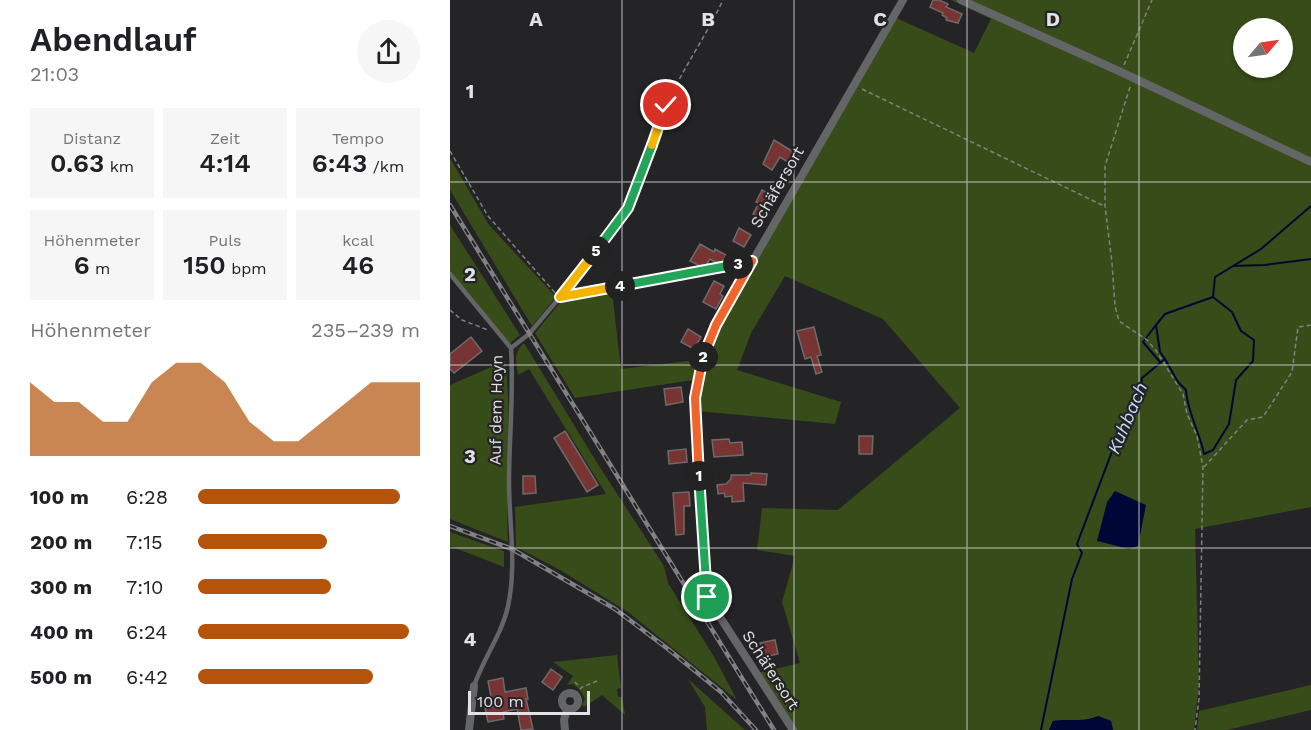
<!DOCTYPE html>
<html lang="de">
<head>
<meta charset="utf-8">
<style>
  :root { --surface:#fff; --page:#f6f6f6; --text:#202124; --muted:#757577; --accent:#b45309 }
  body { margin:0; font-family:"Work Sans",sans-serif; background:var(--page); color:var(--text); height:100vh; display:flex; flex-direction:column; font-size:22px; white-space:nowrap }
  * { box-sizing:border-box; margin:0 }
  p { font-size:20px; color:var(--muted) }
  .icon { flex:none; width:33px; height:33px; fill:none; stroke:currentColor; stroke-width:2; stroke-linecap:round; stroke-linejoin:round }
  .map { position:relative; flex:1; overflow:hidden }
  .details { display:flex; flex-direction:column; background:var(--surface); width:450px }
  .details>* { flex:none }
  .needle { width:39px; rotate:61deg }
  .fabs { position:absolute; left:783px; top:18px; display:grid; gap:12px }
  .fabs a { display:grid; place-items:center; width:60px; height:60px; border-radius:50%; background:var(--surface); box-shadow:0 2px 4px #0004; font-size:30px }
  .scale { position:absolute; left:18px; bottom:15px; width:122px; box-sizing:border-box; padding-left:6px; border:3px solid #e2e2e4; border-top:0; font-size:16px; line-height:21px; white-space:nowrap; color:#e2e2e4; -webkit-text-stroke:4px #242426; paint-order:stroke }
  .pin { position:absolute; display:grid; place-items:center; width:51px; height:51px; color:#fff; margin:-26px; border:3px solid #fff; border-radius:50%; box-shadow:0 2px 6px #0007 }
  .km { position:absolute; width:30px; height:30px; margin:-15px; border-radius:50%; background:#222; color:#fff; font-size:16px; line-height:30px; text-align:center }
  .round { display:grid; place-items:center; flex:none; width:63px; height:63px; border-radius:32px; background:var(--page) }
  .summary { display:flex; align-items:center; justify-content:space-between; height:102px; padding:0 30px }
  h1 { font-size:33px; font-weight:600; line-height:45px }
  .figures { display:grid; grid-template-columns:repeat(3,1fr); gap:9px; height:102px; padding:6px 30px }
  .figures div { display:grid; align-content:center; border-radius:0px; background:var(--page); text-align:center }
  .figures b { font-size:26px; font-weight:600 }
  .figures small { font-size:16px; font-weight:400 }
  .figures p { font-size:16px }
  .chart { height:168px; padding:12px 30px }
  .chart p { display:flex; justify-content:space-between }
  .chart svg { width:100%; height:108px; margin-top:6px; fill:var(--accent); opacity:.7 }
  ul { padding:0 30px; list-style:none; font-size:20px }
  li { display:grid; grid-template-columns:96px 72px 1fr; align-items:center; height:45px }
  li i { height:15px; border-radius:8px; background:var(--accent) }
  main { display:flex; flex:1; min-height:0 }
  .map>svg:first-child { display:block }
  .green { fill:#374c18; fill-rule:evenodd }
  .water { fill:#000736 }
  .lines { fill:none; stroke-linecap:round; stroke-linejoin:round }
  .stream { stroke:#000736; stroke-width:2 }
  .building { fill:#773433; stroke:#6d6a6a; stroke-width:1.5 }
  .path { stroke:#808082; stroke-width:1.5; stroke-dasharray:4.5 3; stroke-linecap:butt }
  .lane { stroke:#646566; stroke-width:4.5 }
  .street { stroke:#646566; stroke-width:8 }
  .rail-casing { stroke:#818183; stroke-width:4.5 }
  .rail { stroke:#242426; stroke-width:2; stroke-dasharray:7; stroke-linecap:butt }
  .split-1-casing { stroke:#fff; stroke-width:12 }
  .split-2-casing { stroke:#fff; stroke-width:12 }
  .split-3-casing { stroke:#fff; stroke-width:12 }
  .split-4-casing { stroke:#fff; stroke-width:12 }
  .split-5-casing { stroke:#fff; stroke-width:12 }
  .split-6-casing { stroke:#fff; stroke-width:12 }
  .split-7-casing { stroke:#fff; stroke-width:12 }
  .split-1 { stroke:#22a559; stroke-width:8 }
  .split-2 { stroke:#f0652b; stroke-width:8 }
  .split-3 { stroke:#f0652b; stroke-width:8 }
  .split-4 { stroke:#22a559; stroke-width:8 }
  .split-5 { stroke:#f5b400; stroke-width:8 }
  .split-6 { stroke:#22a559; stroke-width:8 }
  .split-7 { stroke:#f5b400; stroke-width:8 }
  .grid { fill:none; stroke:#e2e2e4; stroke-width:1.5; stroke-opacity:0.55 }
  .labels { text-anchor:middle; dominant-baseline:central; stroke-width:4.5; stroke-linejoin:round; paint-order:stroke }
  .street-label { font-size:16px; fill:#e2e2e4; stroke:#242426 }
  .water-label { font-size:18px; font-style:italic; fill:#c6dafb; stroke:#242426 }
  .grid-label { font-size:20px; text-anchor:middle; font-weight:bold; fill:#e2e2e4; stroke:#242426; stroke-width:4.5; stroke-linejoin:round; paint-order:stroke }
</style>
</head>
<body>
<main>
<section class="details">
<div class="summary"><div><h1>Abendlauf</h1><p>21:03</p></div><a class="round"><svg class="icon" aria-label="share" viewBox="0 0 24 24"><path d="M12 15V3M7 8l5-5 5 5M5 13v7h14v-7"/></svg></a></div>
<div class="figures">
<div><p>Distanz</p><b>0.63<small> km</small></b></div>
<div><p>Zeit</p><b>4:14</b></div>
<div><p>Tempo</p><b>6:43<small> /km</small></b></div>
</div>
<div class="figures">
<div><p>Höhenmeter</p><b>6<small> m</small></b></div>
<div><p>Puls</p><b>150<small> bpm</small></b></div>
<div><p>kcal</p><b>46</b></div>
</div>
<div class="chart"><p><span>Höhenmeter</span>235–239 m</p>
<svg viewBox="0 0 160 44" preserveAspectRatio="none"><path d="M0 44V14L10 22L20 22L30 30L40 30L50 14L60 6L70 6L80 14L90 30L100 38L110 38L120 30L130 22L140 14L150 14L160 14V44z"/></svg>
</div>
<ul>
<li><b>100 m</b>6:28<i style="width:91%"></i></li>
<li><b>200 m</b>7:15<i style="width:58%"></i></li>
<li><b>300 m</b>7:10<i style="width:60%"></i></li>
<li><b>400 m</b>6:24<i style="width:95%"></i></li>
<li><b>500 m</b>6:42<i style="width:79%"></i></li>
</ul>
</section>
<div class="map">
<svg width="861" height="730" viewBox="0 0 861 730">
  <rect width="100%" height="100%" fill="#242426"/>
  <g class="green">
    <path d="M501 0H861V507L745 529 749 684 744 730H663L661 721 648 716C634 722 619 720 603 721L599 730H347L308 673 350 663 332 602 345 556 307 550 312 508 388 510 510 408 433 319 335 276 301 333 287 370 391 402 385 424 247 411 257 359 270 328 444 17 524 53 541 19ZM794 28H832V68H794Z"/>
    <path d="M0 158 39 225 106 297 82 326 0 190Z"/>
    <path d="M0 225 70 335 58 345 0 272Z"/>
    <path d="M162 291 171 369 246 360 243 380 125 398 85 333 113 299Z"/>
    <path d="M74 343 149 466 214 566 218 583 263 655 287 700 178 612 110 570 66 547 65 507 156 494 79 369 68 375C66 361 63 353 74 343Z"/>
    <path d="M55 361C63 421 55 482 58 542L0 519V385Z"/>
    <path d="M0 532 54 551V567L0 546Z"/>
    <path d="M167 655 171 688 167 689 168 697H172L175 715 152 695 134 707 132 704 135 699 130 690 123 684 117 685 123 676 103 662Z"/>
    <path d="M238 679 295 730H257L255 707Z"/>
    <path d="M861 685V710L777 730H747L749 711Z"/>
  </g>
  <g class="water">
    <path d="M665 491 696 505 688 546 679 549 647 541 657 502Z"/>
    <path d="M648 716 661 721 663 730H599L603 721C619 718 633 723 648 716Z"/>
  </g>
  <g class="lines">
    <g class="stream">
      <path d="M783 266 815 265 861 259"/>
      <path d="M706 325 693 342 710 362"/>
      <path d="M715 359 710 352 706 325 715 314 763 297"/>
      <path d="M591 730 622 579 632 553 627 544 666 441 690 393 692 378 715 359 728 382 736 390C737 411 750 433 754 454L763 450 779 424 786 380 803 361 804 340 791 331 782 312 763 297 765 277 811 249 861 206"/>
    </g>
  </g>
  <g class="building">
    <path d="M483 0H489L498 4 496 7 512 14 508 23 496 20 497 18 492 15 493 13 480 7Z"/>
    <path d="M324 140 350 156 344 166 330 157 322 170 313 164Z"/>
    <path d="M312 190 323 196 312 218 303 214 309 203 306 202Z"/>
    <path d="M289 228 301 235 294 247 283 241Z"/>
    <path d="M250 244 264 252 265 249 276 255 272 262 267 263 260 259 256 265 250 266 240 261Z"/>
    <path d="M264 281 274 286 270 294 273 296 266 309 253 302Z"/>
    <path d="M364 327 371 355 367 356 372 372 366 374 361 357 355 359 347 331Z"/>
    <path d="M238 329 251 337 244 349 231 342Z"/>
    <path d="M21 337 32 351 4 373 0 369V354Z"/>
    <path d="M231 387 233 402 216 405 214 389Z"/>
    <path d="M115 431 148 485 137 492 104 438Z"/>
    <path d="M409 436H423L422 454H409Z"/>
    <path d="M279 439 280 443 292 442 293 455 264 457 262 440Z"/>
    <path d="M236 449 237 462 219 464 218 451Z"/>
    <path d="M301 473 317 474 316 485 293 483 294 501 282 502V496L275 497 274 493 268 494 267 485 276 484 281 479V475H301Z"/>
    <path d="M73 476H85L86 493 73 494Z"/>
    <path d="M239 492 240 506H234V534L226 535 223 493Z"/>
    <path d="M325 640 328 654 313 657 310 643Z"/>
    <path d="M101 669 112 677 103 690 92 682Z"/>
    <path d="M53 678 55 692 76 688 78 699H76L83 729 71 730 67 709 53 712 54 719 38 722 35 708 43 707 38 681Z"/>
  </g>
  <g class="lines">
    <g class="path">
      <path d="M674 65 702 0"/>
      <path d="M680 87 655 166V206L662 263 665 306 669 321 697 340 707 352 733 394 737 414 747 436 753 467 749 699 745 730"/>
      <path d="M412 89 654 206"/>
      <path d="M0 151 38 216 106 294"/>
      <path d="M117 288C136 263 163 236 178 208 196 176 202 138 216 105 233 69 256 36 273 0"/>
      <path d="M0 310 12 320 38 330"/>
      <path d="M754 467 797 420 813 417 842 372 848 327 861 325"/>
      <path d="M125 682 130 687"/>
      <path d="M125 695 132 687 147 681"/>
    </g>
    <g class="lane">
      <path d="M0 274 61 348"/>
      <path d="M61 348 79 334 110 297 302 261"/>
      <path d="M24 686C33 659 52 634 58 606 67 565 59 523 59 482 59 437 64 393 61 348"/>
    </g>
    <g class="street">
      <path d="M511 0 671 72 861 162"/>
      <circle cx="120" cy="701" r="8"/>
      <path d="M19 730 24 686"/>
      <path d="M115 730 114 720 117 709"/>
      <path d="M343 730 257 597 245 398 252 359 266 325 453 0"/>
    </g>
    <g class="rail-casing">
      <g id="rail">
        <path d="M0 205 324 730"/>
        <path d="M0 526 62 549 165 609 218 649 271 692 306 730"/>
      </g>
    </g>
    <use href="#rail" class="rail"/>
  </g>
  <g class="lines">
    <g class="split-1-casing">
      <path id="split-1" d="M249 476 257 597"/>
    </g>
    <g class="split-2-casing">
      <path id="split-2" d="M249 476 245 398 253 357"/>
    </g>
    <g class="split-3-casing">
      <path id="split-3" d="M253 357 266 325 302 261 288 264"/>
    </g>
    <g class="split-4-casing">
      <path id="split-4" d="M170 286 288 264"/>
    </g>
    <g class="split-5-casing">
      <path id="split-5" d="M146 251 110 297 170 286"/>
    </g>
    <g class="split-6-casing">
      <path id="split-6" d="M146 251 178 208 202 145"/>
    </g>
    <g class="split-7-casing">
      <path id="split-7" d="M202 145 216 105"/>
    </g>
    <use href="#split-1" class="split-1"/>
    <use href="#split-2" class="split-2"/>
    <use href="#split-3" class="split-3"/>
    <use href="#split-4" class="split-4"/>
    <use href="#split-5" class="split-5"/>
    <use href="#split-6" class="split-6"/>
    <use href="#split-7" class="split-7"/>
  </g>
  <path class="grid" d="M172 0V730M344 0V730M517 0V730M689 0V730M0 182H861M0 365H861M0 548H861"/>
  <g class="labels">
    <g class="street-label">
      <text transform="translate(327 187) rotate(-60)">Schäfersort</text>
      <text transform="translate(46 410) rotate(-89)">Auf dem Hoyn</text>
      <text transform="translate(321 670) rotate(57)">Schäfersort</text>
    </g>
    <g class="water-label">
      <text transform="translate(677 418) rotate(-67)">Kuhbach</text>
    </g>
  </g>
  <g class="grid-label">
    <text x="86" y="26">A</text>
    <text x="258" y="26">B</text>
    <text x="430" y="26">C</text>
    <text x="603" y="26">D</text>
    <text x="20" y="98">1</text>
    <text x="20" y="281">2</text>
    <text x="20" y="463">3</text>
    <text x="20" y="646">4</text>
  </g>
</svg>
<div class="fabs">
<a><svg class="needle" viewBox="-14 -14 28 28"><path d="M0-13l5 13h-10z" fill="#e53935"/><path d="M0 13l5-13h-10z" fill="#757577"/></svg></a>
</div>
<div class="scale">100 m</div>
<div class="pin" style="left:257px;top:597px;background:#1e9e55"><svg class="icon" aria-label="arrive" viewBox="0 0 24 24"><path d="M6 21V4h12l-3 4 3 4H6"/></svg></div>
<div class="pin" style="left:216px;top:105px;background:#d93025"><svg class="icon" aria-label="check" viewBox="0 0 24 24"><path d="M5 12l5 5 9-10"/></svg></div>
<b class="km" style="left:249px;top:476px">1</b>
<b class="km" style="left:253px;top:357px">2</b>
<b class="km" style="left:288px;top:264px">3</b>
<b class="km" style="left:170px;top:286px">4</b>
<b class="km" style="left:146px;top:251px">5</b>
</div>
</main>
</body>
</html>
